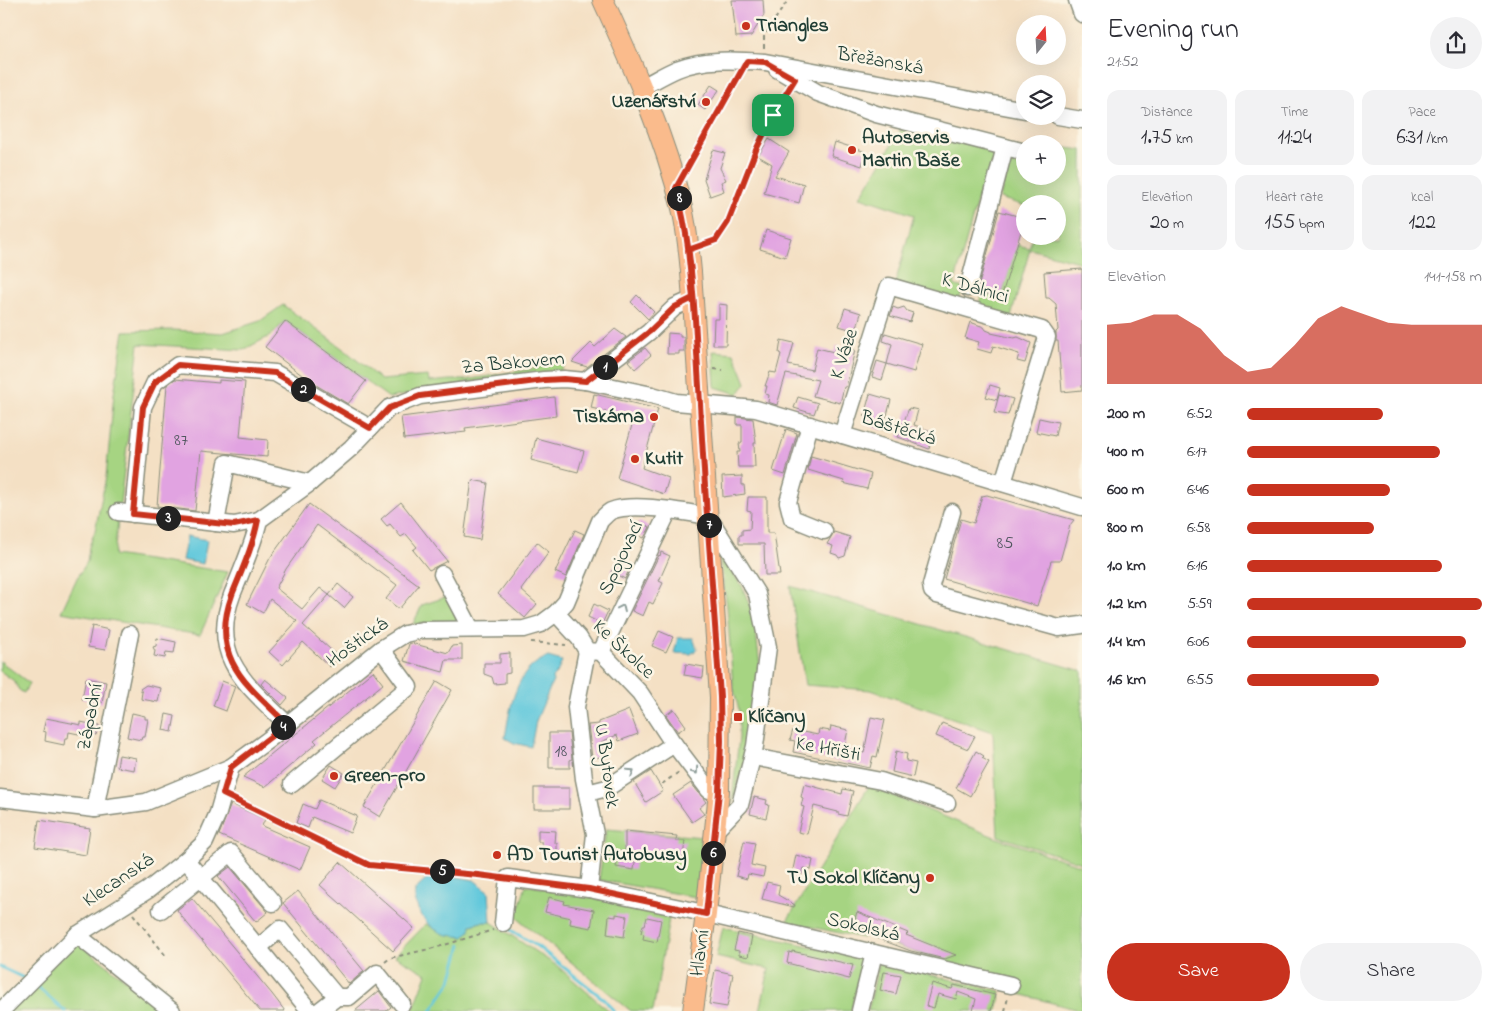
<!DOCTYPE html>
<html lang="en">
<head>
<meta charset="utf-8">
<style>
  :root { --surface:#fff; --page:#f2f2f3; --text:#2b2b33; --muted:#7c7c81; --accent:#c8321e }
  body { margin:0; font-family:"Indie Flower",sans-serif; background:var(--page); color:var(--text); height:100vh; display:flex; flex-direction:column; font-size:19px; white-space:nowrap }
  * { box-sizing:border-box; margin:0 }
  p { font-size:16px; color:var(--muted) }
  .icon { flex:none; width:28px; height:28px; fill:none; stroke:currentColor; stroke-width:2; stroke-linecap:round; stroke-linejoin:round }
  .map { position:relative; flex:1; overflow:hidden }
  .sheet { display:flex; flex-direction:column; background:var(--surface); width:425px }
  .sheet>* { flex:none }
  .needle { width:32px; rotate:18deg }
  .buttons { position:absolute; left:1016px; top:15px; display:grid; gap:10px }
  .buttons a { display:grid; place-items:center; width:50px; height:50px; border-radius:50%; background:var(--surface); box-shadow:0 5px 20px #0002; font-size:25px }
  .pin { position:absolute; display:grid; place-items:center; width:42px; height:42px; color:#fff; margin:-21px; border-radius:10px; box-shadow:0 2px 8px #0006 }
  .km { position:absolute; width:25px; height:25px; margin:-12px; border-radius:50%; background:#222; color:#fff; font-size:14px; line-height:25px; text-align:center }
  .round { display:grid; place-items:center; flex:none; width:52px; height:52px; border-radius:26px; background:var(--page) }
  .overview { display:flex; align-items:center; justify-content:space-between; height:85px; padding:0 25px }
  h1 { font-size:28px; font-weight:600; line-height:38px }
  .stats { display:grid; grid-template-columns:repeat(3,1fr); gap:8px; height:85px; padding:5px 25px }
  .stats div { display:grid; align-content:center; border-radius:12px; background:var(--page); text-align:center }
  .stats b { font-size:21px; font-weight:600 }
  .stats small { font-size:14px; font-weight:400 }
  .stats p { font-size:14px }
  .chart { height:140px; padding:10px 25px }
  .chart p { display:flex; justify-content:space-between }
  .chart svg { width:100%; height:90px; margin-top:5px; fill:var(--accent); opacity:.7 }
  .cta { display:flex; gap:10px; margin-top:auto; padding:10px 25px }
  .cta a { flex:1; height:58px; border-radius:30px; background:var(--accent); color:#fff; font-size:20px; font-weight:600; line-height:58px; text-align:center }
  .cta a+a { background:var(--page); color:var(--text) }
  ul { padding:0 25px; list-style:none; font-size:16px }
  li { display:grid; grid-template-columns:80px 60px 1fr; align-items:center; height:38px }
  li i { height:12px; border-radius:6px; background:var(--accent) }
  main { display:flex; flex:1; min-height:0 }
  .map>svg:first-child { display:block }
  .green { fill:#a6d482; stroke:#62885b }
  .water { fill:#60c8dc; stroke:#408288 }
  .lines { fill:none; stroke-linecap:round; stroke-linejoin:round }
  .stream { stroke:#60c8dc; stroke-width:3 }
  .building { fill:#e1a3e1 }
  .minor-casing { stroke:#8a8e7c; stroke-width:19 }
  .major-casing { stroke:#8a8e7c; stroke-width:22 }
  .path { stroke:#8a8e7c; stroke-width:2; stroke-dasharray:4 4; stroke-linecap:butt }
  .minor { stroke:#fff; stroke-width:16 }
  .major { stroke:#fabb8c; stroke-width:20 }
  .oneway { stroke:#8f9e9a }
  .route-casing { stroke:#fff; stroke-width:10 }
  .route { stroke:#c8321e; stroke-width:6 }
  .poi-dot { fill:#c8321e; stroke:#fcf5e5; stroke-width:2 }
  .labels { text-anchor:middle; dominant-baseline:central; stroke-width:5; stroke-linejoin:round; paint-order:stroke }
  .number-label { font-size:18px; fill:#50565f }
  .poi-label { font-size:20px; font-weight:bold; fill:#1f3d34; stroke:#fcf5e5; text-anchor:start }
  .street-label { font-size:20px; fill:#1f3d34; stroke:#fcf5e5 }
</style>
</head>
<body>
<main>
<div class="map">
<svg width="1082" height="1011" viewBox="0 0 1082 1011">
  <rect width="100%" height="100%" fill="#fcf5e5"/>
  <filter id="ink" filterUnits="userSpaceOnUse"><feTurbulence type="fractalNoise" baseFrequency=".02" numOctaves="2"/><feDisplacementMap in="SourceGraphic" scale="10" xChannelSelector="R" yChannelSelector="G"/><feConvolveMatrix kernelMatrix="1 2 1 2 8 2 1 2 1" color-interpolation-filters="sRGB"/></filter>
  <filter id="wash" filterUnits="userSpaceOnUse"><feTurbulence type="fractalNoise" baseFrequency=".0096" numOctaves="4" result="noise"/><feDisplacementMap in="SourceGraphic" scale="20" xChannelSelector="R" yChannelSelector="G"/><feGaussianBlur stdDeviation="1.12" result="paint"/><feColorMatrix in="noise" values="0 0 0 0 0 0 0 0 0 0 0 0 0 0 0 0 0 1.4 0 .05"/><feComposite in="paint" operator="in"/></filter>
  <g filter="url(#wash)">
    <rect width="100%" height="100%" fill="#f4e0c4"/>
    <g class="green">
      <path d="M902 128 984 147 994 158 984 195 979 194 954 285 963 288 959 300 895 284 914 215 860 197Z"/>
      <path d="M1058 147 1082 150V263L1030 249 1011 317 978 307 982 293 1001 298 1014 252H1016L1018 245 1029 248 1033 236H1058V204H1025V206L1000 198 1008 163 1025 167V176H1058Z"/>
      <path d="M283 305 346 351 381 380 428 376 429 382 449 380H465L538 368 548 363 566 361 558 375 473 382 389 398 285 321 272 335 243 350 139 344 114 555 228 572 200 635 61 612 77 578 87 562 89 547 95 531 106 477 114 394 124 331 174 330 223 333 260 321Z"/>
      <path d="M713 351 734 353 746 383 738 394 715 387Z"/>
      <path d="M719 555 742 586 754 617 760 666 750 728 744 741 748 748 731 808 739 738V711L733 686 727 606Z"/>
      <path d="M790 586 1082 671V863L998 836 993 732 871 690 805 685Z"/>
      <path d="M446 597 456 614 457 623 413 624 422 605Z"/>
      <path d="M0 661 29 683 24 693 19 690 14 681 0 671Z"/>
      <path d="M869 786 997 838 1082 866V1011L1016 993 1018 981 955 966 864 935 863 938 797 924 795 926 785 924Z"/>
      <path d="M606 829 703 837 696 897 599 880Z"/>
      <path d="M526 885 670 913 653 1011H631L516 917Z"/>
      <path d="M481 922H491L557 966 609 1011H413L427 974 395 956 426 924 444 934Z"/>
      <path d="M723 927 863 958 851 1011H760L769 969 716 957Z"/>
      <path d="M77 942 166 1011H5Z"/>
      <path d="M879 963 1001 991 997 1011H868Z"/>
    </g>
    <g class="water">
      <path d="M187 536 207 540 203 564 182 560Z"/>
      <path d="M678 638H693L697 649 691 654 674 653Z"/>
      <path d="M548 657 562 661 557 673 552 678 553 681 536 721 531 747 514 743 505 738C510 708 515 668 548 657Z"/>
      <path d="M453 876 474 880 489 892 491 922H481L471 925 470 931 464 937C458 936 449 936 444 934 426 927 413 908 415 890L427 879Z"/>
    </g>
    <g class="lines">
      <g class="stream">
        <path d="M509 929 537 946 605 1000 614 1011"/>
        <path d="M0 967 26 979"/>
        <path d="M35 985 65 1011"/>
        <path d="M431 1011 451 981 461 945"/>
      </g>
    </g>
    <g id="blocks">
      <g class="building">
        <path d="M732 0H763L764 15 751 36 736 37Z"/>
        <path d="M711 85 719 90 705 110 698 105Z"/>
        <path d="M769 139 789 152 775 176 804 184 799 203 764 193 772 164 758 156Z"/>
        <path d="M835 142 866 152 862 166 831 156Z"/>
        <path d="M713 150 725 153 720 168 726 180 721 182 724 191 710 196 704 179Z"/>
        <path d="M999 211 1025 218 1001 298 977 292Z"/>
        <path d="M766 230 791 238 785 257 760 249Z"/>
        <path d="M1082 269V390L1062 392 1058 341H1056V332L1058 330 1056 304 1049 298H1046L1044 272Z"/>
        <path d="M637 295 654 312 648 319 631 302Z"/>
        <path d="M719 304 727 305 726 345H713L714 319H719Z"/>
        <path d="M893 307 898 309 904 307 907 311 913 313 910 322 890 316Z"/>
        <path d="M845 308 861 313 856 331 839 326Z"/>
        <path d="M285 321 366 381 348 404 311 382 265 347Z"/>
        <path d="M970 322 984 327 986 330 991 332V333L1014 338 1018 337 1031 343 1025 363 1017 361 1019 354 993 346 991 353 977 349 979 342 965 338Z"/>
        <path d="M615 329 626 337 587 367 572 362 591 343 595 347Z"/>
        <path d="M668 333 680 334V337H684V351H679V354H667Z"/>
        <path d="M885 333 922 344 914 372 887 364 892 344 883 341Z"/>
        <path d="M781 340 794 343 788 365 812 370 817 348 834 352 836 346 855 350 846 387H844L840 403 813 396 818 380 786 374 777 405 768 402 769 395 765 394 767 386H765L770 372 776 373 781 354 779 353Z"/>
        <path d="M645 348 651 355 635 369 628 361Z"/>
        <path d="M877 361 887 364 882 380 872 377Z"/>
        <path d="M175 379 219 383V380L245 382 240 437 268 440 267 457 201 451 195 511 157 506 167 385Z"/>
        <path d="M990 385 1000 388 997 400 986 397Z"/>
        <path d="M594 394 658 409 642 468 669 478 664 494 617 478 634 418 591 408Z"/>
        <path d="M870 394 891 400 883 430 865 424 867 417 864 416Z"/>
        <path d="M999 395 1013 399 1008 415 994 413Z"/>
        <path d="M554 397 556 416 465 428 466 432 404 439 401 417Z"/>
        <path d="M798 397 818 403 814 414 794 408Z"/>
        <path d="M909 408 918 410 914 425 934 432 929 449 898 437Z"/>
        <path d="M737 417 753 419 756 443H754L755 467H738L737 452H740L739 443H742V425H737Z"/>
        <path d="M1039 418 1058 422 1055 436 1036 432Z"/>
        <path d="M786 429 797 433 785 475 773 471Z"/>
        <path d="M536 438 584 451 578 472 531 460Z"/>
        <path d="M811 456 871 474 867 489 843 483 844 481 808 470Z"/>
        <path d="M742 476V485H744L745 494 723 497 722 477Z"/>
        <path d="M472 480 488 483 480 540 464 537Z"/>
        <path d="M987 495 1074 520 1070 525 1060 561H1051L1037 606 944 579 961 519 974 523 982 496Z"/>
        <path d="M748 497H767V533H774L780 575H765L764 544H739V535H742V530L750 529 751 511 747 510Z"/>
        <path d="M401 502 447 561 429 570 413 550 417 547 406 534 401 537 390 524 387 526 381 519Z"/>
        <path d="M309 504 419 585 399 609 386 599 397 585 317 525 286 569 276 588 302 609 320 588 329 595 303 625 339 657 330 667 303 642 283 665 269 652 297 621 270 599 263 613 247 604 270 558Z"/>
        <path d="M639 522 650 527 644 538 633 533Z"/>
        <path d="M575 530 584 534 566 577 555 572Z"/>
        <path d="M834 532 850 537 845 556 839 558 837 555 831 553 833 546 827 544Z"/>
        <path d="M537 542 549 552 521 590 537 604 525 618 498 594Z"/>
        <path d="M661 552 670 556 659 581 663 583 653 604 649 602 643 616 632 611 659 555 660 556Z"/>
        <path d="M618 559 631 565 625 579 611 572Z"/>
        <path d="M338 584 353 597 344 608 329 595Z"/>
        <path d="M594 604 608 611 602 624 588 617Z"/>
        <path d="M92 626 109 630 105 650 88 647Z"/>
        <path d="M659 631 673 637 666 652 652 646Z"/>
        <path d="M157 638 176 642 174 653 166 652 165 658 154 656 155 651 153 647 156 646Z"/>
        <path d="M411 643 448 653 452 646 462 645V660H446L443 672 404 661 409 644Z"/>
        <path d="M510 653V673L505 674V683L494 684 492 677 484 674V663H500V654Z"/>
        <path d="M686 664 704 667 703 678 684 675Z"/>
        <path d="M373 671 383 684 314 740 317 743 265 787 243 777Z"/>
        <path d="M86 678 106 682 102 703 82 699Z"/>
        <path d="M265 679 288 698 282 705 261 684Z"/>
        <path d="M222 681 235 686 226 711 213 706Z"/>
        <path d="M437 681 452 690 380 817 364 807Z"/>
        <path d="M146 685 161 688 158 702 141 699 142 692 140 689Z"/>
        <path d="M674 709 686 726 678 732 666 715Z"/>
        <path d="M629 710 638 734 619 741 617 735 601 742 603 757 592 758 588 725 599 724V722Z"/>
        <path d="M132 713 145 716V719H148L145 737H142L141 740 127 737Z"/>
        <path d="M166 714 175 716 172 732 163 730Z"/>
        <path d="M871 717 885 720 877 757 873 756 870 768 793 752 795 741 790 740 793 730 818 735 819 729 830 731 831 726 848 730 844 749 864 753Z"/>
        <path d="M46 718 81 725V722L99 726 96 736 88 734V736L69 732 68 738H65L64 745 45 741 46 732 43 731Z"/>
        <path d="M942 723 975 736 968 749 936 736Z"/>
        <path d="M549 733H569L572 759 570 760V768H549Z"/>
        <path d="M896 751 907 754 906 761 916 763 913 777 892 772Z"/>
        <path d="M976 751 984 756 982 758 989 762 970 796 956 788Z"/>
        <path d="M119 755 136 758 134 770 117 767Z"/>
        <path d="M331 765 344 773 335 787 322 779Z"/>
        <path d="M651 771 663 791 646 802 634 782Z"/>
        <path d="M691 783 706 802 699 808 704 814 692 822 673 795Z"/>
        <path d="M804 784 842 794 843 789 853 791 847 816 838 814V812L814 806 807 834 798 832 804 807 801 806 803 798 801 797Z"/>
        <rect x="534" y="788" width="35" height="21"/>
        <path d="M754 797 767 800 766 804 769 805 766 818 750 814Z"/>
        <path d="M319 800 357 816 350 833 312 817 308 828 296 823 303 804 315 809Z"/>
        <path d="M231 804 265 819 262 826 310 847 300 870 219 835Z"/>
        <path d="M39 820 90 828 86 855 35 847Z"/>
        <path d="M538 830 556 831 555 843H557V853L542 852V842H538Z"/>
        <path d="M625 831 677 836 676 841H685L683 857 636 853 634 870 616 867 618 852 625 854Z"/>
        <path d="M744 841 755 843 751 865 765 868 763 877 748 874 747 879 736 876Z"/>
        <path d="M796 855 813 860 811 870 803 868 801 876 792 874Z"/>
        <path d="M340 862 414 928 393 951 320 885Z"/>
        <path d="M230 867 268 912 256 922 218 876Z"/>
        <path d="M767 882 780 885 778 895 795 905 794 907 762 899Z"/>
        <path d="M298 891 364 971 349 984 283 903Z"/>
        <path d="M549 897 565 901 564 904 594 910 591 928 570 924 571 918 545 912Z"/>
        <path d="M192 898 272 994 285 1011H260L182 917 177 910Z"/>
        <path d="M857 912 908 933 906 935 956 955 945 959 911 951 874 937 876 933 853 924Z"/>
        <path d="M616 914 627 916 624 937 607 934 609 916 616 917Z"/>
        <path d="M647 917 661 920 657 942 643 939 644 934 641 933 643 925H645Z"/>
        <path d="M738 933 752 936 748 957 739 955V951L734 950Z"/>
        <path d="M792 951 853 965 849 979 787 963 789 952 792 953Z"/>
        <path d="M715 970 733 974 727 1007 709 1004Z"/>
        <path d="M884 972 901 975 896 994 880 990Z"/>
        <path d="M932 983 952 989 954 985 995 995 991 1011H973L976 999 958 992 956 999 938 994 934 1008 926 1006Z"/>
        <path d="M379 991 391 1007 386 1011H355Z"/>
      </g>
    </g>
  </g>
  <g filter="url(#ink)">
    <use href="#blocks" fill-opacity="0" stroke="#8a8e7c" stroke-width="1"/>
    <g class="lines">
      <g class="minor-casing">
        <g id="minor">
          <path d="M1077 0 1082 14"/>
          <path d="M777 69 818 93 876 114 1025 152"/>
          <path d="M642 87C654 81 665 74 677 69 704 58 737 60 765 62L1025 110"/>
          <path d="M1058 116 1082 120"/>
          <path d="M968 288 1005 147"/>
          <path d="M585 381 649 332 675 307 693 299"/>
          <path d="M810 425 788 502 792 518 824 531"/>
          <path d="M842 435 889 286 1042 330 1047 337 1003 483"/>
          <path d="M118 512 234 525 259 520"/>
          <path d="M952 512 931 585 932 591 937 595 1059 628 1082 625"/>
          <path d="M133 514 143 407 155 382 178 365 275 373 370 428"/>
          <path d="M216 523 227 463 310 483"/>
          <path d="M442 574 471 629"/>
          <path d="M556 613 579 638 587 651 601 652 640 693 671 740 709 790 719 792"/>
          <path d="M587 651 576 707 584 779 595 834 589 889"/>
          <path d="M601 652 669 510"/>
          <path d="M287 724C246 684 209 657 232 595 242 570 253 546 259 520L310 483 351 448 389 408 420 396 544 380 564 379 585 381 652 395 676 402 756 409 1082 507"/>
          <path d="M753 757 881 781 947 803"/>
          <path d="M292 784 409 687 381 649"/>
          <path d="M587 793 607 788 674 744"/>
          <path d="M0 798 95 809 146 802 231 767 268 740 381 649 405 634 422 630 524 629 541 624 556 613 566 602 600 521C603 518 607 513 611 511 634 502 683 512 708 516L757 594 768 647 755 746 740 805 716 830"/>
          <path d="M95 809 130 634"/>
          <path d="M186 860 310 1011"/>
          <path d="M161 910 231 853 273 903"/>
          <path d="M503 923 508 878 589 889 690 910 1011 985"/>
          <path d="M77 935 172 1011"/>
          <path d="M258 948 280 929 337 997 319 1011"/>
          <path d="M337 997H349L377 973 402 1004"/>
          <path d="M1 1011 77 935 148 890 186 860 205 842 218 813 231 767"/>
          <path d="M860 1011 874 953"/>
        </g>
      </g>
      <g class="major-casing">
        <path id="major" d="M603 0C634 68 664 135 682 208 687 229 689 251 691 272L720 697 719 792 706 914 693 1011"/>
      </g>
      <g class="path">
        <path d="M764 48V36L788 0"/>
        <path d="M687 169 740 75"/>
        <path d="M703 245 716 240 728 222 756 150 773 115 788 92"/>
        <path d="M714 369 723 370"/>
        <path d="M531 642 566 645"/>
        <path d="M662 784 679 772"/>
        <path d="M234 799 369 865 494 877"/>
        <path d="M133 914 166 956"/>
        <path d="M385 962 390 958 438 947 493 930"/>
        <path d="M1005 1011 1008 997"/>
      </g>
      <use href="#minor" class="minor"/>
      <use href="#major" class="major"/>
    </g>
    <defs><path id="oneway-chevron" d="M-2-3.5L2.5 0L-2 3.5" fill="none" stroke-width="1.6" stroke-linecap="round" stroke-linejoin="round" transform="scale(1.25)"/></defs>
    <g class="oneway">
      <use href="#oneway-chevron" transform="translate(622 608) rotate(-65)"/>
      <use href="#oneway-chevron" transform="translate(695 771) rotate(55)"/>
      <use href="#oneway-chevron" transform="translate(631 772) rotate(-33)"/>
    </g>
  </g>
  <g class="lines" filter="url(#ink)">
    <g class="route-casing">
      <path id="route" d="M773 115 756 150 728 222 716 240 688 250 693 298 675 307 649 332 586 381 564 379 544 380 420 396 389 408 370 428 275 373 178 365 155 382 143 407 133 514 234 525 258 520C253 546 242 570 232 595 209 658 246 684 287 724L231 767 223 794 369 865 478 875 589 889 706 914 719 792 721 741 720 697C714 605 706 513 701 421 699 387 697 353 695 319 692 275 688 231 676 188L747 61 765 62 795 79 773 115"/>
    </g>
    <use href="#route" class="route"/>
  </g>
  <g class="poi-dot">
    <circle cx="746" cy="26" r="5"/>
    <circle cx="706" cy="102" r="5"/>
    <circle cx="852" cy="150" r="5"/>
    <circle cx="654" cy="417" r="5"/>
    <circle cx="635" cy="459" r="5"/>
    <rect x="733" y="712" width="10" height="10" rx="2.5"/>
    <circle cx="334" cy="776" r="5"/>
    <circle cx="497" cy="855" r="5"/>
    <circle cx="930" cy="878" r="5"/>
  </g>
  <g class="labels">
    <g class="number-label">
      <text x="181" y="441">87</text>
      <text x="1005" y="544">85</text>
      <text x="561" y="752">18</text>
    </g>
    <g class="poi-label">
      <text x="756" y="26">Triangles</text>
      <text x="696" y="102" text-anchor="end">Uzenářství</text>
      <text x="862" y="138">Autoservis<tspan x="862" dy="23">Martin Baše</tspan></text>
      <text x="644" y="417" text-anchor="end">Tiskárna</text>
      <text x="645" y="459">Kutit</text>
      <text x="748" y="717">Klíčany</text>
      <text x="344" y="776">Green-pro</text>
      <text x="507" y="855">AD Tourist Autobusy</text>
      <text x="920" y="878" text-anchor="end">TJ Sokol Klíčany</text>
    </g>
    <g class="street-label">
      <text transform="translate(880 62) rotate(10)">Břežanská</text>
      <text transform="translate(975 289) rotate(16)">K Dálnici</text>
      <text transform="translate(845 354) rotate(-72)">K Váze</text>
      <text transform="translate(513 364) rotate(-5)">Za Bakovem</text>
      <text transform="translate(898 429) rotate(17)">Báštěcká</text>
      <text transform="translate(622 558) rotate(-65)">Spojovací</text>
      <text transform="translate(358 643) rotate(-36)">Hoštická</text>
      <text transform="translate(623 650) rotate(43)">Ke Školce</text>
      <text transform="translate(91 717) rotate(-79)">Západní</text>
      <text transform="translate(828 750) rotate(11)">Ke Hřišti</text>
      <text transform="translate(606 766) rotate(82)">U Bytovek</text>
      <text transform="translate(119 881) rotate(-34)">Klecanská</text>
      <text transform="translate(863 928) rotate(13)">Sokolská</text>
      <text transform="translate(701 953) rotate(-82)">Hlavní</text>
    </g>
  </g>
</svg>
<div class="buttons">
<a><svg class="needle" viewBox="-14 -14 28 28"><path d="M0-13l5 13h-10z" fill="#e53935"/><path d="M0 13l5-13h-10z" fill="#7c7c81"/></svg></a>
<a><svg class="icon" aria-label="layers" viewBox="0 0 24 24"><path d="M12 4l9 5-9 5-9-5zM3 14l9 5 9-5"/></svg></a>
<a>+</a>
<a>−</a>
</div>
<div class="pin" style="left:773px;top:115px;background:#1e9e55"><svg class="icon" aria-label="arrive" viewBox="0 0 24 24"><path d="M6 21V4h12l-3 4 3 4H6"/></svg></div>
<b class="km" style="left:605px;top:367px">1</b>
<b class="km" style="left:303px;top:389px">2</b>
<b class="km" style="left:168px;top:518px">3</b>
<b class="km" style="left:283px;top:727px">4</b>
<b class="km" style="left:442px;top:871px">5</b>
<b class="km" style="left:713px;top:853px">6</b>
<b class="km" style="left:709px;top:525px">7</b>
<b class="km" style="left:679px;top:198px">8</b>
</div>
<section class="sheet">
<div class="overview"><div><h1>Evening run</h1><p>21:52</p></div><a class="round"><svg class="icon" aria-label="share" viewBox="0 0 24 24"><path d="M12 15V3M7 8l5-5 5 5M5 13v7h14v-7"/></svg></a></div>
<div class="stats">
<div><p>Distance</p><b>1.75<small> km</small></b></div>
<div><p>Time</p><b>11:24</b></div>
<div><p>Pace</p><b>6:31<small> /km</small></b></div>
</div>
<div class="stats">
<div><p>Elevation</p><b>20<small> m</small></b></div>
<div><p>Heart rate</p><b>155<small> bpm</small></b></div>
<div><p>kcal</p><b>122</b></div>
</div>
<div class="chart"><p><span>Elevation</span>141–158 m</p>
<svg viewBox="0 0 160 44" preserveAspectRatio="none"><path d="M0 44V15L10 14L20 10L30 10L40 17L50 30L60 38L70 36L80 25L90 12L100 6L110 10L120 14L130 15L140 15L150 15L160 15V44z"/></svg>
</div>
<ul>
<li><b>200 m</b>6:52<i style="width:58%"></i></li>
<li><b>400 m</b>6:17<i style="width:82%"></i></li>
<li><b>600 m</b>6:46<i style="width:61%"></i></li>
<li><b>800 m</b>6:58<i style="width:54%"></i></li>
<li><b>1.0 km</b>6:16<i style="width:83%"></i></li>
<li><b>1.2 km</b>5:59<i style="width:100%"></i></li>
<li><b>1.4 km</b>6:06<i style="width:93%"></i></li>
<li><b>1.6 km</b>6:55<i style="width:56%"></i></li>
</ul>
<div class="cta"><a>Save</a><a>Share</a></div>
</section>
</main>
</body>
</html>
